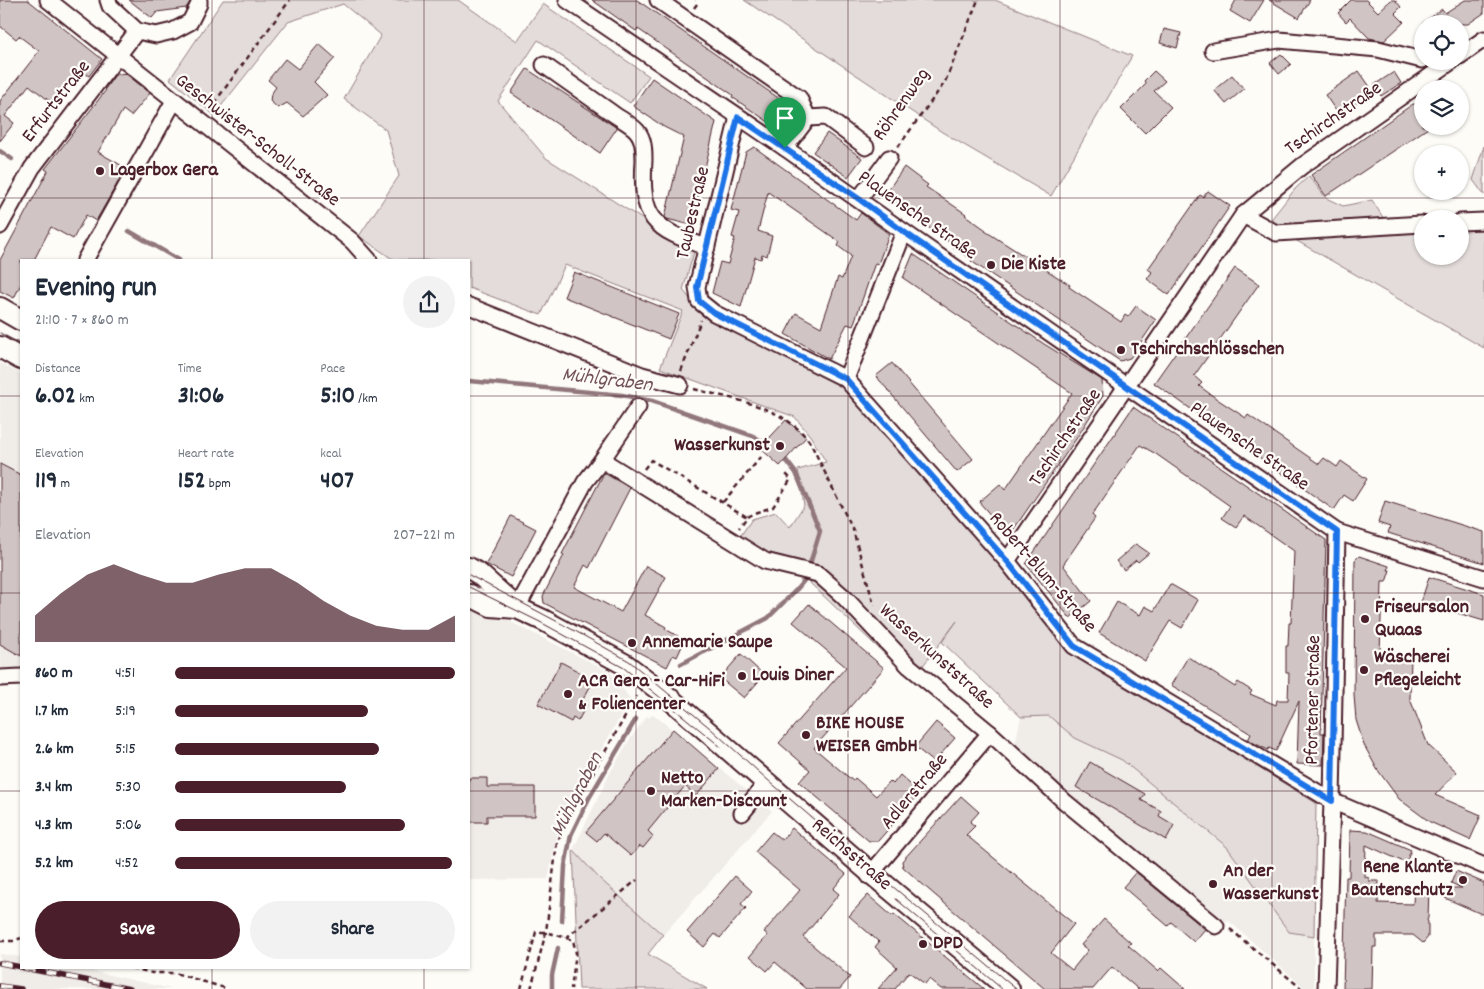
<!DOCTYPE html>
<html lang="en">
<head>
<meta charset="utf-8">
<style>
  :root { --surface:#fff; --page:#f2f2f3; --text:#1f2937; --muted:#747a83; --accent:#4a1f2b }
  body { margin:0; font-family:Dekko,sans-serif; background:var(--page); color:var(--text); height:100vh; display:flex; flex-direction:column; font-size:19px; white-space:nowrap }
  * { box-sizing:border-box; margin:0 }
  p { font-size:16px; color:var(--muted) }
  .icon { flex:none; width:28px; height:28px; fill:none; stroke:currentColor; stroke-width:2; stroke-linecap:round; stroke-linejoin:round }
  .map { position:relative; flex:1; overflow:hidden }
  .side { position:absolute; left:20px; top:259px; width:450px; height:710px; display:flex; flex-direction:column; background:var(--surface); border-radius:0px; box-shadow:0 1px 4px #0004 }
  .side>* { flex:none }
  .fabs { position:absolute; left:1414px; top:15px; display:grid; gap:10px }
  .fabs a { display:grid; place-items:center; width:55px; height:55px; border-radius:50%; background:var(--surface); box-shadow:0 1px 4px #0004; font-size:25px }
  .pin { position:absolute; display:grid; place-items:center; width:42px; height:42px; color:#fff; margin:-51px -21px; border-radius:50% 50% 50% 0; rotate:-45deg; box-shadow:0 0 5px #0007 }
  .pin .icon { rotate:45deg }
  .round { display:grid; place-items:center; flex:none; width:52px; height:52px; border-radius:26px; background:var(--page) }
  .summary { display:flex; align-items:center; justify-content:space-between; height:85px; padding:0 15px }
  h1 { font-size:28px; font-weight:800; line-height:38px }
  .figures { display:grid; grid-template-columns:repeat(3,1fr); gap:8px; height:85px; padding:5px 15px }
  .figures div { display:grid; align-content:center }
  .figures b { font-size:25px; font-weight:800 }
  .figures small { font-size:14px; font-weight:400 }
  .figures p { font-size:14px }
  .chart { height:140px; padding:10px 15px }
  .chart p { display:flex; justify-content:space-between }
  .chart svg { width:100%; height:90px; margin-top:5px; fill:var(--accent); opacity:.7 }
  .primary-button { display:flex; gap:10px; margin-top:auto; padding:10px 15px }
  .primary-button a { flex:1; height:58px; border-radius:30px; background:var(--accent); color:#fff; font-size:20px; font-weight:800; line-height:58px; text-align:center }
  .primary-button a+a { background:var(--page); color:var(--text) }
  ul { padding:0 15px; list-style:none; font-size:16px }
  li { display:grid; grid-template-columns:80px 60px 1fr; align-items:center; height:38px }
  li i { height:12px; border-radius:6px; background:var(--accent) }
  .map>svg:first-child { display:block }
  .built { fill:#f0ece8 }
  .green { fill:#e3dcda; stroke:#967e82 }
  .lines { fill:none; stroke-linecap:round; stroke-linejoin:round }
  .stream { stroke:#91777b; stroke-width:4.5 }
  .building { fill:#d0c5c4; stroke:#4a1f2b }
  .minor-casing { stroke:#4a1f2b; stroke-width:19 }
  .major-casing { stroke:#4a1f2b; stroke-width:24 }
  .path { stroke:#4a1f2b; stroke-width:2.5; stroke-dasharray:5 4; stroke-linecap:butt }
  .minor { stroke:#fdfcf7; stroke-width:15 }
  .major { stroke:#fdfcf7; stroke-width:20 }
  .tram { stroke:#4a1f2b; stroke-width:1 }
  .rail-casing { stroke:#4a1f2b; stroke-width:5.5 }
  .rail { stroke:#fdfcf7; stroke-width:4; stroke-dasharray:11; stroke-linecap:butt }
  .route-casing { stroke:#fff; stroke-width:10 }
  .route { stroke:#1a73e8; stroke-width:6 }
  .grid { fill:none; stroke:#4a1f2b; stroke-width:1; stroke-opacity:0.55 }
  .poi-dot { fill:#4a1f2b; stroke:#fdfcf7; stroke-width:2 }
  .labels { text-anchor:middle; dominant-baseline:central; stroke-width:4.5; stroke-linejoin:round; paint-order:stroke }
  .street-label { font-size:20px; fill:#4a1f2b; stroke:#fdfcf7 }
  .poi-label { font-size:20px; font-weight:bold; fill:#4a1f2b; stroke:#fdfcf7; text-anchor:start }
  .water-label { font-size:21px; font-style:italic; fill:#73525a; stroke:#fdfcf7 }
</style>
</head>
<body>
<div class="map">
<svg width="1484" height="989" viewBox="0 0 1484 989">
  <rect width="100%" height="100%" fill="#fdfcf7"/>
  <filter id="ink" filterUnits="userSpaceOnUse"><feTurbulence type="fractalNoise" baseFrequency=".02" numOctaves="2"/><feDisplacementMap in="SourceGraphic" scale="10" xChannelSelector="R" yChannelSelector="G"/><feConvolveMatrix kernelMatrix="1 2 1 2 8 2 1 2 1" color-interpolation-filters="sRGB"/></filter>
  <g filter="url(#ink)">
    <g class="built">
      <path d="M0 363 21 374V684L0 686Z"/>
      <path d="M469 601 610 672 630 699 559 825 548 879 469 880Z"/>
      <path d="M653 714 772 811 663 935 599 878 573 850 610 773 630 739 647 716 649 718Z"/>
      <path d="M1049 716 1075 738 1122 760 1227 847 1289 932 1314 936V989H1306L1229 921 1216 920 1014 749 1021 717Z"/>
      <path d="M0 954 21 957V968H79L171 989H0Z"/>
    </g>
    <g class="green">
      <path d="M223 0H458L517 41 543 4 649 76 630 103 538 40 498 101 546 158 694 252 683 290 698 309 841 386 999 565 1070 652 1316 803 1314 936 1289 932 1227 847 1122 760 1075 738 1049 716 1021 717 942 642 957 621 912 680 793 567 771 558 739 538 752 519 776 512 790 527 804 505 798 470 826 462 811 437 795 417 660 368 683 311 565 265 541 315 469 288V260H397L391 258 359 236 399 176 386 130 344 99 381 35 343 4 288 22 214 115 170 79Z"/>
      <path d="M744 0H995L1132 56 1051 196 942 132Z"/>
      <path d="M1484 146V195L1473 180Z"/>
      <path d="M1309 176 1326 198 1343 206 1372 200 1384 219 1277 228 1269 222 1295 189Z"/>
      <path d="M1484 222V348L1290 237 1422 227V256H1460V224Z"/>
      <path d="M573 850 599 878 663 935 648 954 707 989H579Z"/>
    </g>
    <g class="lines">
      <g class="stream">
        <path d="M0 151 12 159"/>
        <path d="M129 231 179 260"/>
        <path d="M469 381 622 395 652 401 753 436 765 443"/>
        <path d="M786 460 796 473 820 531 810 564"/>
        <path d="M681 664 768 618 797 589 806 578"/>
        <path d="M562 921 565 866 571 835 589 798 636 719"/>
        <path d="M552 989V975L558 948"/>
      </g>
    </g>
    <g class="building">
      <path d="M0 0H28L102 59 89 76 79 69 52 103 29 85 5 116 14 123 0 141V101L39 51 19 36 16 39 0 26Z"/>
      <path d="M129 0H190V2L186 8 157 12 152 18Z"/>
      <path d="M592 0H637L787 104 773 125 732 97 733 95 638 29 636 31Z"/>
      <path d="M1236 0H1264L1250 23 1230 11Z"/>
      <path d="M1269 0H1310L1299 18Z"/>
      <path d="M1351 0H1366L1378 12 1391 0H1395L1401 7 1395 13 1404 22 1384 41 1369 38 1350 18 1346 22 1338 13Z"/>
      <path d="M1465 0H1484V13L1468 24H1422L1442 9 1445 13Z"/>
      <path d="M1164 29 1181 33 1177 48 1160 43Z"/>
      <path d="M319 44 335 58 314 82 327 95 303 116 287 103 278 108 270 101 271 94 276 87 268 80 285 59 298 69Z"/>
      <path d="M1281 54 1291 64 1279 74 1270 63Z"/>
      <path d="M527 69 617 128 600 153 511 93Z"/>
      <path d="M1154 71 1165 81 1154 91 1171 107 1145 133 1121 109 1146 84 1144 81Z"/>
      <path d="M1359 71 1373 91 1339 115 1325 95Z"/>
      <path d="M1394 72 1401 83 1381 96 1374 85Z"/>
      <path d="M125 73 150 93 131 116 123 110 98 152 126 168 96 221 86 215 73 239 51 227 34 260H21V284L14 298 0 291V260L48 171 45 169 106 90 105 89 115 75Z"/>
      <path d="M1232 75 1244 89 1226 104 1214 90Z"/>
      <path d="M652 78 716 122 691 225 667 219 665 217 684 137 664 127 633 106Z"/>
      <path d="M1413 104H1418L1422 110V126H1431L1326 196 1311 175Z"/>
      <path d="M827 133 862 158 848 177 813 152Z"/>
      <path d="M754 147 856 220 861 213 889 234 878 264 875 263 853 326 847 324 829 359 785 334 796 313 821 327 838 277 842 279 851 256 838 246 840 242 768 192 758 231 772 236 767 256 762 254 761 259 755 257 741 307 712 293 720 262 728 264 735 238 732 237 739 212 731 210 746 152Z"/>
      <path d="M904 167 928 185 926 187 966 214 965 215 986 230 985 231 1070 285 1069 287 1121 322 1125 315 1128 317 1136 306 1156 320 1130 358 1120 361 971 261 972 260 951 245 952 244 884 196Z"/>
      <path d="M1208 191 1230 206 1169 295 1147 279 1152 272 1148 269 1200 195 1203 197Z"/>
      <path d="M913 254 1044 344 1102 380 1103 396 1076 439 1009 536 979 502 1000 484 1005 490 1072 393 903 278Z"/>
      <path d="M1235 268 1259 284 1194 376 1202 383 1199 386 1220 401 1246 418 1248 415 1319 464 1324 458 1337 467 1341 461 1367 479 1353 501 1344 495 1334 510 1154 383Z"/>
      <path d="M574 272 679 314 669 339 564 297Z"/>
      <path d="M892 363 973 459 957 472 876 376Z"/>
      <path d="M1133 407 1326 540 1321 733H1324L1323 765 1297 764 1299 701 1276 751 1269 748 1268 750 1248 740 1251 734 1171 685 1188 657 1235 687 1238 682 1252 691 1250 694 1276 705 1277 700H1288L1289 673H1286V646H1288L1289 623H1291L1294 551 1244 516 1236 527 1222 518 1230 506 1156 454 1140 445 1092 515 1095 518 1063 565 1091 601 1070 618 1026 564Z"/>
      <path d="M786 420 806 437 780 466 760 448Z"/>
      <path d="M0 464 21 475V656L0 644Z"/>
      <path d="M604 473 630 488 589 568 585 565 574 587 621 612 646 566 666 577 645 615 666 627 665 629 678 636 676 640 683 644 677 657 673 655 667 667 544 603 543 596 564 555 562 554Z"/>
      <path d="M1385 501 1484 532V563L1388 533 1390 527 1378 523Z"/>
      <path d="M511 516 536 529 511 577 486 564Z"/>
      <path d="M1136 544 1149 553 1138 562 1136 560 1124 570 1116 561Z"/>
      <path d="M1359 556 1389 566 1388 570H1390L1386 582H1382L1380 654 1411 655 1410 699 1428 745 1457 772 1435 795 1481 815 1470 840 1430 822 1399 799 1377 769 1364 745 1356 720 1354 695 1355 560Z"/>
      <path d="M1429 577 1484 594V621L1421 602Z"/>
      <path d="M1170 584 1198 600 1182 628 1170 621 1145 661 1099 633 1117 602 1140 615 1145 606 1154 611Z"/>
      <path d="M809 604 884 668 814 748 853 781 855 778 876 796 890 781 893 784 900 775 920 793 878 841H869L799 782 810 770 779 743 846 667 793 622Z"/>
      <path d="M741 654 764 675 744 698 720 678Z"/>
      <path d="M561 662 594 680 582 701 587 704 578 721 573 718 571 722 538 704Z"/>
      <path d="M936 722 955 738 934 762 915 747Z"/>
      <path d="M673 729 719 769 696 796 685 786 648 831 653 836 643 848 640 846 631 856 604 833 597 841 586 832Z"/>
      <path d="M1090 762 1145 794 1141 800 1161 811 1159 816 1174 825 1166 840 1076 787Z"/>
      <path d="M469 778H487V787H535V816H487V822H469Z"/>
      <path d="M961 796 979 812 970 822 975 826 966 835 1074 924 1051 953 1072 970 1088 950 1081 945 1104 919 1131 943 1128 945 1158 971 1161 968 1185 989H1138L1112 967 1093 989H1045L929 890 903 867 902 861Z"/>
      <path d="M792 828 846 874 833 889 839 894 803 937 850 977 840 989H807L775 962 767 971 750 956 768 935 764 932 800 890 755 852 772 832 782 840Z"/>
      <path d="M1350 830 1367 831 1411 850 1406 863 1366 845 1365 877 1369 878V881H1379L1378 903 1413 904 1414 887H1429L1428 918 1427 920 1428 922V937L1423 943 1413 935H1376V947H1373L1372 989H1343L1346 877H1349Z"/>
      <path d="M1456 871 1484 883V915L1445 898 1449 888H1462L1451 883Z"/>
      <path d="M1136 872 1205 929 1194 942 1171 922 1168 926 1123 887Z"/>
      <path d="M735 876 752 891 741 904 746 908 720 938 715 934 704 947 687 932Z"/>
      <path d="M868 895 892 916 894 914 984 989H941L929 979 925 984 909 972 895 989H878L897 967 875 947 879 942 849 916Z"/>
    </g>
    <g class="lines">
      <g class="minor-casing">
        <g id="minor">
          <path d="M48 0 352 241 369 260"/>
          <path d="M108 0 110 6 137 31 156 35 173 31 190 22 199 4V0"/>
          <path d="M567 0 785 148 904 232 1337 532 1484 578"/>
          <path d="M658 0 799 98 808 118 785 148"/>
          <path d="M1213 51 1279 40 1378 49 1422 60"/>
          <path d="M1460 56 1484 39"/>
          <path d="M544 65C567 81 589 97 612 113 620 119 631 124 637 131 644 139 644 151 644 160 640 218 653 230 707 247"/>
          <path d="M738 117 697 287 699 301 714 313 846 379 1007 561 1074 646 1332 801 1484 866"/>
          <path d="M808 118 826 117 866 147"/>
          <path d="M859 199 889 158"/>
          <path d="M1243 215 1276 233 1422 224"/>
          <path d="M1460 222 1484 221"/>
          <path d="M0 226 32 168 137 31"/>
          <path d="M85 260 174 101"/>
          <path d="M469 306 642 375 680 385"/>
          <path d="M846 379 904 232"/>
          <path d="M602 460 765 561 818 574 844 597 909 666 990 733 1064 801 1216 926"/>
          <path d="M1007 561 1243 215 1302 166 1452 61"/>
          <path d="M517 608 585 482 602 460 638 407"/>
          <path d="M0 678 21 677"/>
          <path d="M742 813 767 782"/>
          <path d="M869 876 990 733"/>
          <path d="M1326 989 1332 801 1337 532"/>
        </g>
      </g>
      <g class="major-casing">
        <g id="major">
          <path d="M0 308 21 320"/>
          <path d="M0 347 21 359"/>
          <path d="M469 568 479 574 517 608 543 620 626 665 662 692 872 874 1009 989"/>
          <path d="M469 595 491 606 517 608"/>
        </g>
      </g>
      <g class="path">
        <path d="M694 8 697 4 696 0"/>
        <path d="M209 110 290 0"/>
        <path d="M898 147 945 82 978 0"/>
        <path d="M681 371 701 320"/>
        <path d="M694 389C735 400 786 406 811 444L853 530 874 605"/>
        <path d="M644 469 651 460 747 517 739 528"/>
        <path d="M723 502 762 456"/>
        <path d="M747 517 754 513 773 507 791 479 785 473"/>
        <path d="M1230 929 1302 989"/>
        <path d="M566 938 637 880"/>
        <path d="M0 941H14L21 938"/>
        <path d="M132 968 152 973H175L228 989"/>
        <path d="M521 989 536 932H546L573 940 576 953 571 989"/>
        <path d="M531 989 546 932 557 843 575 804 637 696"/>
      </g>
      <use href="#minor" class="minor"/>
      <use href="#major" class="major"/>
      <g class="tram">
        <path d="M0 333 21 344"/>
        <path d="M469 575 577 632 629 661 710 728 769 781 874 871 1016 989"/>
        <path d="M469 587 542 623 624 668 721 747"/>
        <path d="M896 899 1002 989"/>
      </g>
      <g class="rail-casing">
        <g id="rail">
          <path d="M0 963 21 967"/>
          <path d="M24 968 130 989"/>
          <path d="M0 986 21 989"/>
        </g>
      </g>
      <use href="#rail" class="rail"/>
    </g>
  </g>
  <g class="lines" filter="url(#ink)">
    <g class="route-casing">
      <path id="route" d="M738 117 859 199 904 232 1337 532 1332 801 1074 646 1007 561 846 379 714 313 699 301 697 287Z"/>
    </g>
    <use href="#route" class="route"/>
  </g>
  <path class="grid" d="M212 0V260M424 0V260M636 0V989M848 0V989M1060 0V989M1272 0V989M0 198H1484M0 396H21M469 396H1484M0 593H21M469 593H1484M0 791H21M469 791H1484M212 968V989M424 968V989"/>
  <g class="poi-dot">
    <circle cx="100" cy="171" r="5"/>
    <circle cx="991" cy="265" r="5"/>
    <circle cx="1121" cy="350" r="5"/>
    <circle cx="780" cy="446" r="5"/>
    <circle cx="1365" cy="619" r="5"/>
    <circle cx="632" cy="643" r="5"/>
    <circle cx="1364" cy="670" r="5"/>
    <circle cx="742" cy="676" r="5"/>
    <circle cx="568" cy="694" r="5"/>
    <circle cx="806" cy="735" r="5"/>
    <circle cx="651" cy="791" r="5"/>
    <circle cx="1463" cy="880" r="5"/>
    <circle cx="1213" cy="884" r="5"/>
    <circle cx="923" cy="944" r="5"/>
  </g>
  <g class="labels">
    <g class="street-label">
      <text transform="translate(57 102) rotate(-52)">Erfurtstraße</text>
      <text transform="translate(902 105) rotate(-55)">Röhrenweg</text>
      <text transform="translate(1334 119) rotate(-35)">Tschirchstraße</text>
      <text transform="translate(257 141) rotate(38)">Geschwister-Scholl-Straße</text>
      <text transform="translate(694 213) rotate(-77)">Taubestraße</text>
      <text transform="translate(917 216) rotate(35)">Plauensche Straße</text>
      <text transform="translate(1066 438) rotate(-56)">Tschirchstraße</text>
      <text transform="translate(1249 447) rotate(35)">Plauensche Straße</text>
      <text transform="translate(1042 573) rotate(49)">Robert-Blum-Straße</text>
      <text transform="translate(936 657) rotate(42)">Wasserkunststraße</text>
      <text transform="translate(1314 700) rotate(-89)">Pfortener Straße</text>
      <text transform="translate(915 792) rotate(-50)">Adlerstraße</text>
      <text transform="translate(851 855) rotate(41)">Reichsstraße</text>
    </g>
    <g class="poi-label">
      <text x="110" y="171">Lagerbox Gera</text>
      <text x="1001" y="265">Die Kiste</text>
      <text x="1131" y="350">Tschirchschlösschen</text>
      <text x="770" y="446" text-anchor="end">Wasserkunst</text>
      <text x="1375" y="608">Friseursalon<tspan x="1375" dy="23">Quaas</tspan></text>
      <text x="642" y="643">Annemarie Saupe</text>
      <text x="1374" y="658">Wäscherei<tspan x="1374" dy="23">Pflegeleicht</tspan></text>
      <text x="752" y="676">Louis Diner</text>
      <text x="578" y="682">ACR Gera - Car-HiFi<tspan x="578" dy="23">&amp; Foliencenter</tspan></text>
      <text x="816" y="724">BIKE HOUSE<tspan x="816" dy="23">WEISER GmbH</tspan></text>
      <text x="661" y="779">Netto<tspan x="661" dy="23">Marken-Discount</tspan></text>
      <text x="1453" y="868" text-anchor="end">Rene Klante<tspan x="1453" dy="23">Bautenschutz</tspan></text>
      <text x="1223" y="872">An der<tspan x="1223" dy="23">Wasserkunst</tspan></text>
      <text x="933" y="944">DPD</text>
    </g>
    <g class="water-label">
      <text transform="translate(607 381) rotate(7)">Mühlgraben</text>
      <text transform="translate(578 795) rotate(-63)">Mühlgraben</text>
    </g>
  </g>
</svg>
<div class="fabs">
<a><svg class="icon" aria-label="locate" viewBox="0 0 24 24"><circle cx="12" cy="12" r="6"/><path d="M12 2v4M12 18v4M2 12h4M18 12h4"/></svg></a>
<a><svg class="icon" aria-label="layers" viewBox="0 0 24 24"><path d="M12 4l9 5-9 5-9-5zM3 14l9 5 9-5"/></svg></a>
<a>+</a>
<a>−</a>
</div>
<div class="pin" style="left:785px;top:148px;background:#1e9e55"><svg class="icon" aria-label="arrive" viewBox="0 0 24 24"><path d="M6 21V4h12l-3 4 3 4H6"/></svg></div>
<section class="side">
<div class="summary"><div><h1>Evening run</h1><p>21:10 · 7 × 860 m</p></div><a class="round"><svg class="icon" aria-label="share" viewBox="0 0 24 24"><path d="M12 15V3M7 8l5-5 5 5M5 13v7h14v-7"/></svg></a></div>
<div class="figures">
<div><p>Distance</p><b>6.02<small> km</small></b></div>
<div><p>Time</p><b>31:06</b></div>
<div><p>Pace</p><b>5:10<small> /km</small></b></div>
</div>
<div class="figures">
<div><p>Elevation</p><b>119<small> m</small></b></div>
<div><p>Heart rate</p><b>152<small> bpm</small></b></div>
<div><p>kcal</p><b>407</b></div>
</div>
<div class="chart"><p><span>Elevation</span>207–221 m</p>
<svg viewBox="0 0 160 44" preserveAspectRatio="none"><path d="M0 44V31L10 20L20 11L30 6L40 11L50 15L60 15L70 11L80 8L90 8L100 15L110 24L120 31L130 36L140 38L150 38L160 31V44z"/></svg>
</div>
<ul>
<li><b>860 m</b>4:51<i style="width:100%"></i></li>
<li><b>1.7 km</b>5:19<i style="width:69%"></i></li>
<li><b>2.6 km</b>5:15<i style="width:73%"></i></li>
<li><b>3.4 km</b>5:30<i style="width:61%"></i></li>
<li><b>4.3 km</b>5:06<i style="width:82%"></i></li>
<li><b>5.2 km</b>4:52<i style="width:99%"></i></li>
</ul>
<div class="primary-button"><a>Save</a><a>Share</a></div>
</section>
</div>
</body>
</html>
